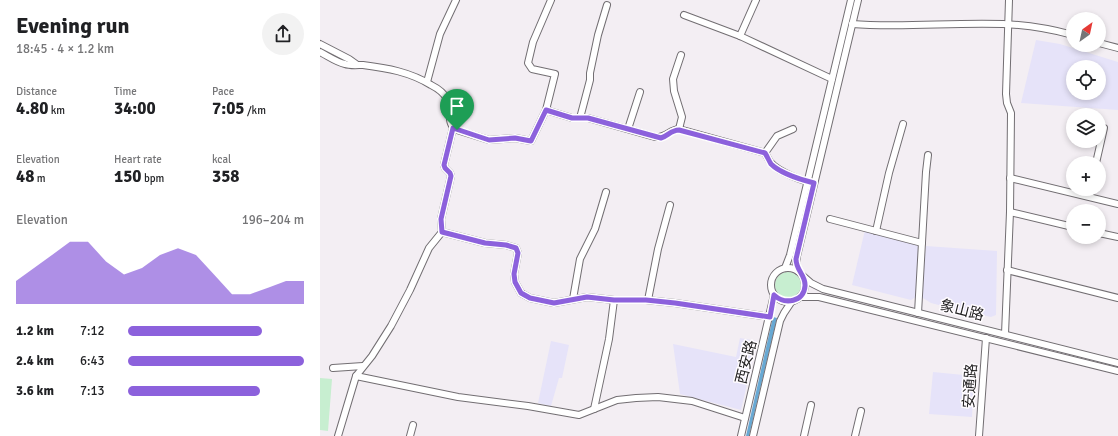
<!DOCTYPE html>
<html lang="en">
<head>
<meta charset="utf-8">
<style>
  :root { --surface:#fff; --page:#f2f2f2; --text:#202124; --muted:#757577; --accent:#8c61dc }
  body { margin:0; font-family:Signika,"Noto Sans SC",sans-serif; background:var(--page); color:var(--text); height:100vh; display:flex; flex-direction:column; font-size:15px; white-space:nowrap }
  * { box-sizing:border-box; margin:0 }
  p { font-size:13px; color:var(--muted) }
  .icon { flex:none; width:22px; height:22px; fill:none; stroke:currentColor; stroke-width:2; stroke-linecap:round; stroke-linejoin:round }
  .map { position:relative; flex:1; overflow:hidden }
  .drawer { display:flex; flex-direction:column; background:var(--surface); width:320px }
  .drawer>* { flex:none }
  .needle { width:26px; rotate:33deg }
  .tools { position:absolute; left:746px; top:12px; display:grid; gap:8px }
  .tools a { display:grid; place-items:center; width:40px; height:40px; border-radius:50%; background:var(--surface); box-shadow:0 2px 6px #0003; font-size:20px }
  .pin { position:absolute; display:grid; place-items:center; width:34px; height:34px; color:#fff; margin:-41px -17px; border-radius:50% 50% 50% 0; rotate:-45deg; box-shadow:0 0 4px #0007 }
  .pin .icon { rotate:45deg }
  .round { display:grid; place-items:center; flex:none; width:42px; height:42px; border-radius:21px; background:var(--page) }
  .head { display:flex; align-items:center; justify-content:space-between; height:68px; padding:0 16px }
  h1 { font-size:22px; font-weight:700; line-height:30px }
  .figures { display:grid; grid-template-columns:repeat(3,1fr); gap:6px; height:68px; padding:4px 16px }
  .figures div { display:grid; align-content:center }
  .figures b { font-size:17px; font-weight:700 }
  .figures small { font-size:11px; font-weight:400 }
  .figures p { font-size:11px }
  .chart { height:112px; padding:8px 16px }
  .chart p { display:flex; justify-content:space-between }
  .chart svg { width:100%; height:72px; margin-top:4px; fill:var(--accent); opacity:.7 }
  ul { padding:0 16px; list-style:none; font-size:13px }
  li { display:grid; grid-template-columns:64px 48px 1fr; align-items:center; height:30px }
  li i { height:10px; border-radius:5px; background:var(--accent) }
  main { display:flex; flex:1; min-height:0 }
  .map>svg:first-child { display:block }
  .commercial { fill:#e6e3f9; fill-rule:evenodd }
  .green { fill:#c7eed0 }
  .water { fill:#68a9d3 }
  .lines { fill:none; stroke-linecap:round; stroke-linejoin:round }
  .stream { stroke:#68a9d3; stroke-width:2 }
  .minor-casing { stroke:#726e72; stroke-width:8 }
  .minor { stroke:#fff; stroke-width:6 }
  .route-casing { stroke:#fff; stroke-width:8 }
  .route { stroke:#8c61dc; stroke-width:5 }
  .labels { text-anchor:middle; dominant-baseline:central; stroke-width:3; stroke-linejoin:round; paint-order:stroke }
  .street-label { font-size:15px; fill:#201f20; stroke:#fffcff }
</style>
</head>
<body>
<main>
<section class="drawer">
<div class="head"><div><h1>Evening run</h1><p>18:45 · 4 × 1.2 km</p></div><a class="round"><svg class="icon" aria-label="share" viewBox="0 0 24 24"><path d="M12 15V3M7 8l5-5 5 5M5 13v7h14v-7"/></svg></a></div>
<div class="figures">
<div><p>Distance</p><b>4.80<small> km</small></b></div>
<div><p>Time</p><b>34:00</b></div>
<div><p>Pace</p><b>7:05<small> /km</small></b></div>
</div>
<div class="figures">
<div><p>Elevation</p><b>48<small> m</small></b></div>
<div><p>Heart rate</p><b>150<small> bpm</small></b></div>
<div><p>kcal</p><b>358</b></div>
</div>
<div class="chart"><p><span>Elevation</span>196–204 m</p>
<svg viewBox="0 0 160 44" preserveAspectRatio="none"><path d="M0 44V30L10 22L20 14L30 6L40 6L50 18L60 26L70 22L80 14L90 10L100 14L110 26L120 38L130 38L140 34L150 30L160 30V44z"/></svg>
</div>
<ul>
<li><b>1.2 km</b>7:12<i style="width:76%"></i></li>
<li><b>2.4 km</b>6:43<i style="width:100%"></i></li>
<li><b>3.6 km</b>7:13<i style="width:75%"></i></li>
</ul>
</section>
<div class="map">
<svg width="798" height="436" viewBox="0 0 798 436">
  <rect width="100%" height="100%" fill="#f3eef3"/>
  <g class="commercial">
    <path d="M716 40 740 44 798 62V110L701 103ZM753 67H779V93H753Z"/>
    <path d="M545 230 600 244 597 296 591 300 532 285Z"/>
    <path d="M606 246 677 251 676 315 671 317 634 309 611 303 603 298 601 295Z"/>
    <path d="M420 338 437 341 421 410 360 394 353 344 416 357Z"/>
    <path d="M231 341 249 345 242 378H239L231 406 218 403Z"/>
    <path d="M613 372 654 376 652 417 609 414Z"/>
  </g>
  <g class="green">
    <circle cx="468" cy="285" r="13"/>
    <path d="M0 378 12 379 8 431 0 430Z"/>
  </g>
  <path class="water" d="M453 317 457 318 429 436H426Z"/>
  <g class="lines">
    <path class="stream" d="M501 140 507 116"/>
    <g class="minor-casing">
      <g id="minor">
        <path d="M364 15 420 36 512 79"/>
        <path d="M532 24C582 28 633 22 683 24 706 25 731 29 753 35"/>
        <path d="M420 36 436 0"/>
        <path d="M779 43 798 48"/>
        <path d="M0 44 29 59 36 64"/>
        <path d="M0 52C8 56 16 62 25 64 30 66 38 65 43 65 67 68 90 72 111 85 117 88 124 93 127 99 133 110 125 124 137 130L169 140 195 138 211 141 226 110 235 74 212 69 208 63 213 42 231 0"/>
        <path d="M107 82 120 34 136 0"/>
        <path d="M226 110 252 118H268L335 137C346 138 349 130 359 129L445 153C447 156 449 161 451 163 459 172 482 181 494 183"/>
        <path d="M260 118 270 80V73L278 35 287 5"/>
        <path d="M308 129 320 92"/>
        <path d="M359 129 362 117 354 91 353 79 361 55"/>
        <path d="M445 153 457 136 473 129"/>
        <path d="M776 163 784 128"/>
        <path d="M690 178 798 204"/>
        <path d="M690 212 753 227"/>
        <path d="M510 219 602 243"/>
        <path d="M556 231 569 173 583 124"/>
        <path d="M122 232 165 243 186 245 196 248 198 253 194 274 195 282 201 293 210 298 234 303 267 297 294 300H326L355 303 450 317"/>
        <path d="M122 232 121 219 131 176 130 173 125 168 124 165 133 128"/>
        <path d="M779 233 798 237"/>
        <path d="M465 268 470 255 531 0"/>
        <circle cx="468" cy="285" r="17"/>
        <path d="M687 270 798 298"/>
        <path d="M478 271 476 263 477 256 538 0"/>
        <path d="M483 276 491 283 503 289 798 363"/>
        <path d="M480 297H499L798 371"/>
        <path d="M253 299 260 259 275 229 286 192"/>
        <path d="M328 300 338 249 350 205"/>
        <path d="M598 313 606 172 608 155"/>
        <path d="M685 334 690 212 691 113 687 103 686 94 689 0"/>
        <path d="M13 368 43 366"/>
        <path d="M36 376 138 397 208 406 259 415 297 400 316 398 338 397 372 401 425 418"/>
        <path d="M274 409 289 339 294 300"/>
        <path d="M18 436 36 376 52 356 71 326 90 290 109 248 122 232"/>
        <path d="M90 436 93 425"/>
        <path d="M421 436 454 295"/>
        <path d="M433 436 460 321 464 313 472 301"/>
        <path d="M484 436 491 405"/>
        <path d="M535 436 541 411"/>
        <path d="M659 436 666 338"/>
      </g>
    </g>
    <use href="#minor" class="minor"/>
  </g>
  <g class="lines">
    <g class="route-casing">
      <path id="route" d="M226 110 252 118H268L341 138C348 136 351 130 359 130L445 153C447 156 449 161 451 164 460 173 482 180 494 183L476 259C476 271 486 275 485 286 484 302 465 305 454 295L450 317 355 303 326 300H294L267 297 234 303 210 298 201 293 195 282 194 274 198 253 196 248 186 245 165 243 122 232 121 219 131 176 130 173 125 168 124 165 133 128 169 140 195 138 211 141Z"/>
    </g>
    <use href="#route" class="route"/>
  </g>
  <g class="labels">
    <g class="street-label">
      <text transform="translate(642 310) rotate(14)">象山路</text>
      <text transform="translate(426 362) rotate(-76)">西安路</text>
      <text transform="translate(650 386) rotate(-86)">安通路</text>
    </g>
  </g>
</svg>
<div class="tools">
<a><svg class="needle" viewBox="-14 -14 28 28"><path d="M0-13l5 13h-10z" fill="#e53935"/><path d="M0 13l5-13h-10z" fill="#757577"/></svg></a>
<a><svg class="icon" aria-label="locate" viewBox="0 0 24 24"><circle cx="12" cy="12" r="6"/><path d="M12 2v4M12 18v4M2 12h4M18 12h4"/></svg></a>
<a><svg class="icon" aria-label="layers" viewBox="0 0 24 24"><path d="M12 4l9 5-9 5-9-5zM3 14l9 5 9-5"/></svg></a>
<a>+</a>
<a>−</a>
</div>
<div class="pin" style="left:137px;top:130px;background:#1e9e55"><svg class="icon" aria-label="arrive" viewBox="0 0 24 24"><path d="M6 21V4h12l-3 4 3 4H6"/></svg></div>
</div>
</main>
</body>
</html>
